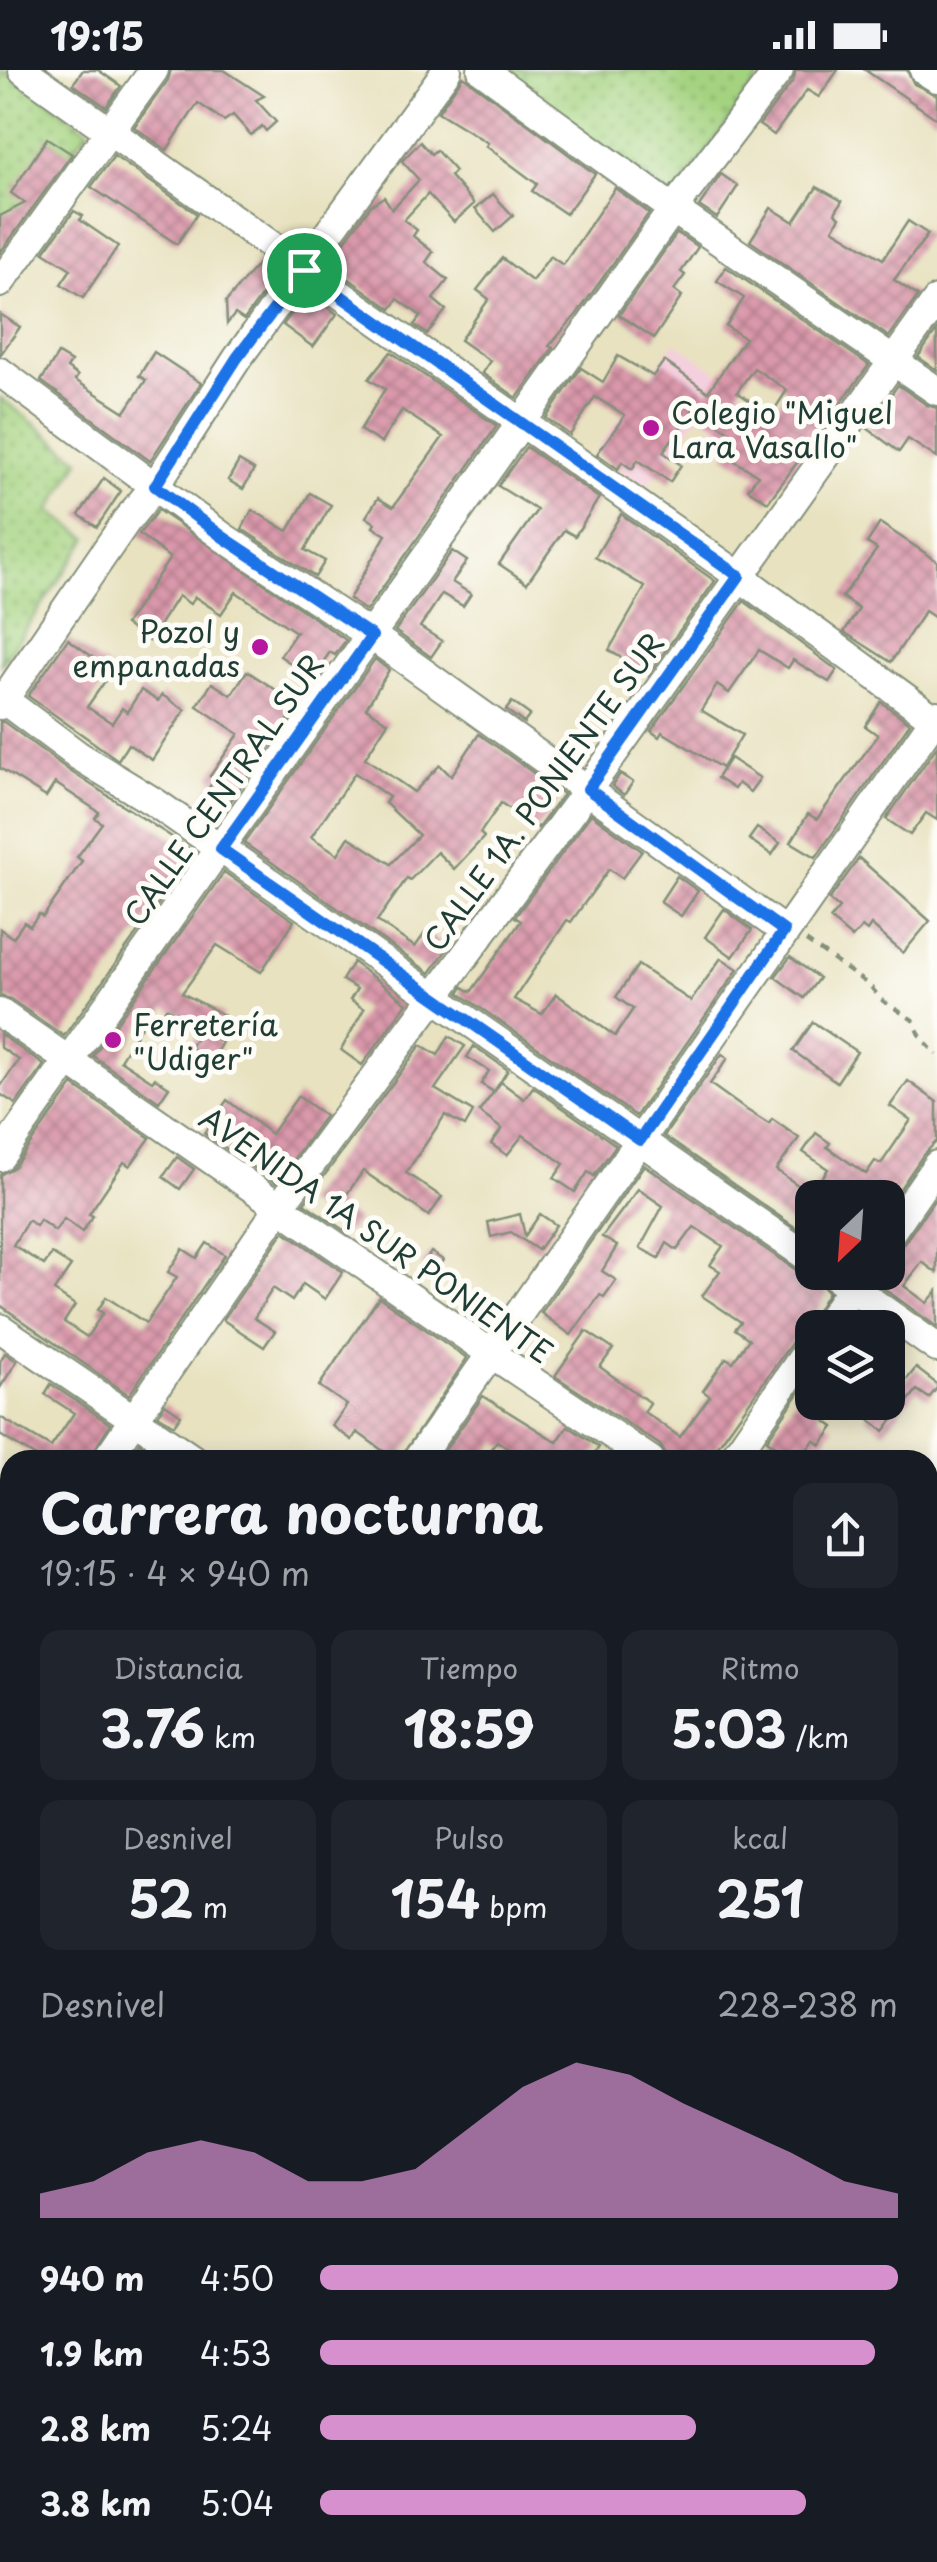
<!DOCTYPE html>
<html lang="es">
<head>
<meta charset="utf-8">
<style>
  :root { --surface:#171b24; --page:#20242c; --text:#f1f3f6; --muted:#9ea1a6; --accent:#d690ce }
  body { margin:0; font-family:"Playpen Sans",sans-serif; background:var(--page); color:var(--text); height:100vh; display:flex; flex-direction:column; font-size:38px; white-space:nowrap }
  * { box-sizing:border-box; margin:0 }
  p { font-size:32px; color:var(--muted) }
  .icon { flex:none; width:55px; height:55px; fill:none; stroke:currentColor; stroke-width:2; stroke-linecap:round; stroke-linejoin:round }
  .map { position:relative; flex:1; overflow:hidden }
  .drawer { position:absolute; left:0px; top:1380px; width:938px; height:1112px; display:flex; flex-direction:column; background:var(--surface); border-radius:30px 30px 0 0; box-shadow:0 5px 25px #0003 }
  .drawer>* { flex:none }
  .needle { width:65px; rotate:205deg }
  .fabs { position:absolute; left:795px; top:1110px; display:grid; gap:20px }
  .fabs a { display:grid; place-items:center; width:110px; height:110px; border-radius:20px; background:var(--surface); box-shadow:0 5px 25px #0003; font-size:50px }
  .pin { position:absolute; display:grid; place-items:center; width:85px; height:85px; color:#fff; margin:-42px; border:5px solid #fff; border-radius:50%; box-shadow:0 2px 10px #0007 }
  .round { display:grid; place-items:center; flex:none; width:105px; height:105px; border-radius:20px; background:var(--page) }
  .head { display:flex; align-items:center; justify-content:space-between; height:170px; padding:0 40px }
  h1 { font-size:55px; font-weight:700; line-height:75px }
  .stats { display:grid; grid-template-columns:repeat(3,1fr); gap:15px; height:170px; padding:10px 40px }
  .stats div { display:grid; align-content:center; border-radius:20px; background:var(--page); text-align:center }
  .stats b { font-size:50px; font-weight:700 }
  .stats small { font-size:28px; font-weight:400 }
  .stats p { font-size:28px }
  .chart { height:280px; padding:20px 40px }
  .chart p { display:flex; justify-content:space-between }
  .chart svg { width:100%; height:180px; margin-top:10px; fill:var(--accent); opacity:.7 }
  ul { padding:0 40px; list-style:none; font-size:32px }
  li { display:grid; grid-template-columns:160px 120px 1fr; align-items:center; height:75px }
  li i { height:25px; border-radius:12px; background:var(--accent) }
  .status { display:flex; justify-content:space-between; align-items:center; height:70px; padding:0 50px; background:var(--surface); direction:ltr }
  .status svg { height:28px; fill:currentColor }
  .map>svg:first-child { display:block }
  .built { fill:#f4cfde }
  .grass { fill:url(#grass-dots); stroke:#62885a; stroke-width:2.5 }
  .building { fill:url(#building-cross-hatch); fill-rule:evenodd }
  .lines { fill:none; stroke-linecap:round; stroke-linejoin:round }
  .minor-casing { stroke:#84907a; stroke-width:32 }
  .path { stroke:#84907a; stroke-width:4; stroke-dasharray:8 8; stroke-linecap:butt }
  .minor { stroke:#fff; stroke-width:28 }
  .route-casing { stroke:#fff; stroke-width:20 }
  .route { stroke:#1a73e8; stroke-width:12 }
  .poi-dot { fill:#b5179e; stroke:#fdfcf7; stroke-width:4 }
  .labels { text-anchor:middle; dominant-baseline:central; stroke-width:10; stroke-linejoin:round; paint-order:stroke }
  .poi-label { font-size:30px; fill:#1f3d34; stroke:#fdfcf7; text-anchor:start }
  .street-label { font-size:30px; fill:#1f3d34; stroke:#fdfcf7 }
</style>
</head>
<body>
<div class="status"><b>19:15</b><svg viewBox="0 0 49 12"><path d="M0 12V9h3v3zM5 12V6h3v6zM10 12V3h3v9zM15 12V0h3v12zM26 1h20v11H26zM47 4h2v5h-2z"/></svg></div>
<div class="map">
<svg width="937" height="2492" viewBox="0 0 937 2492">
  <defs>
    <pattern id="grass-dots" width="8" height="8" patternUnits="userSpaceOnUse" patternTransform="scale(2.5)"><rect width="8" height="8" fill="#a4d380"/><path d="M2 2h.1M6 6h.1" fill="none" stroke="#85ac6a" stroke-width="1.8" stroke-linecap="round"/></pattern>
    <pattern id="building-cross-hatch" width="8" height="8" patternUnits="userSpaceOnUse" patternTransform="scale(2.5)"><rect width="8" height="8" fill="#da98ab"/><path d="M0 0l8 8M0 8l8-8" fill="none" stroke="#b07d8c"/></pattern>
  </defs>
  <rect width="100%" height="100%" fill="#fdfcf7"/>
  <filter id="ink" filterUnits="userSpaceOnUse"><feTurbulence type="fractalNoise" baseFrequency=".01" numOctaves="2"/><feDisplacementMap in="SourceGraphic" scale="20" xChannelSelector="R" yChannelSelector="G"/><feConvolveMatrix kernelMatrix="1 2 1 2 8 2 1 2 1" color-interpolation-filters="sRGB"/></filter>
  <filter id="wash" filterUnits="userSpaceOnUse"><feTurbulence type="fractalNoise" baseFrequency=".0048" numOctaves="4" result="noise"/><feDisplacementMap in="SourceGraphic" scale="40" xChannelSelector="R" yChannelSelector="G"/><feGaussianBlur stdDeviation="2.25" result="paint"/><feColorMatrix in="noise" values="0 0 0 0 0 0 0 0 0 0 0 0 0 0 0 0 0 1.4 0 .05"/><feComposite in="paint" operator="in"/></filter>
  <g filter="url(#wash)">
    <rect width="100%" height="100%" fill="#e8e2c0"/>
    <path class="built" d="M675 272 817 373 791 409 700 344 644 420 595 382Z"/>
    <g class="grass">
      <path d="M0 0H5L89 60 22 144 0 152Z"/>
      <path d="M497 0H765L674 128Z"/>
      <path d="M0 327 80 390 50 441 88 468 1 595Z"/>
      <path d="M937 2003V2272L928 2260V2015Z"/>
    </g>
    <g id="blocks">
      <g class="building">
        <path d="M83 0H98L121 16 106 37 73 14Z"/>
        <path d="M171 0H224L264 26 256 30 276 52 266 61 262 56 251 65 233 45 224 51 198 33 167 80 134 57 168 10Z"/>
        <path d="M796 0H838L819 27 807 20 774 65 759 55 793 11Z"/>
        <path d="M865 0H907L914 14 937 25V49Z"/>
        <path d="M463 6 595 104 566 144 532 121 537 114 486 76 488 73 438 42Z"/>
        <path d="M47 68 72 84 0 183V146L25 133 11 123Z"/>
        <path d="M420 72 431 84 436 80 455 101 450 106 474 134 454 152 428 124 404 150 417 160 413 166 433 182 426 192 448 210 433 229 446 240 427 264 414 255 421 246 398 229 391 239 328 194 371 135 384 127 392 139 419 110 402 91Z"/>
        <path d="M114 86 197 144 177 174 91 117Z"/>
        <path d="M721 104 738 116 717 148 699 136Z"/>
        <path d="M817 117 842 131 835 143 840 147 833 159 883 189 908 151 928 164 894 210 918 226 889 267 750 171 771 138 794 152Z"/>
        <path d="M615 118 649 143 577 244 549 276 553 278 517 328 482 303 490 291 460 270 489 229 477 220 502 188 532 211 550 186 563 195Z"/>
        <path d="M493 124 513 146 495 162 475 139Z"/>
        <path d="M74 141 83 146 80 150 118 176 83 228 61 214 71 199 44 182Z"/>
        <path d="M677 163 698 177 681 202 685 205 674 220 682 226 654 268 619 245Z"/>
        <path d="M261 190 279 202 244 250 235 244 227 254 226 232Z"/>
        <path d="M726 197 869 295 768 432 748 419 758 405 725 385 736 366 694 338 663 382 681 395 670 412 638 390 632 399 622 392 618 399 597 384 625 345 595 327 570 365 546 348 581 298 603 312 618 286 653 306 664 291 708 322 745 268 726 256 744 228 717 211ZM754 298 787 320 771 345 737 322Z"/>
        <path d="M307 222 337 244 313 277 283 255Z"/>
        <path d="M0 244 20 257 0 285Z"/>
        <path d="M937 260V300L918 287Z"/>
        <path d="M154 282 201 313 150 391 41 311 58 284 71 292 67 298 78 306 75 310 125 342 146 310 139 306Z"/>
        <path d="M391 282 497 356 366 541 349 529 386 465 373 457 375 453 366 447 378 428 393 437 443 367 402 340 381 373 360 360 385 319 369 309Z"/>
        <path d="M898 315 927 335 937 338V388L908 369 899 382 867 358Z"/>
        <path d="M526 377 599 428 575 466 564 460 527 513 499 494 537 440 498 416Z"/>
        <path d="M239 391 254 400 243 419 228 410Z"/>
        <path d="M104 408 121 421 97 457 79 445Z"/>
        <path d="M310 423 331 435 305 480 325 491 315 507 242 459 252 440 288 461Z"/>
        <path d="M158 440 346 570 335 585 330 582 312 608 280 586 296 562 236 522 221 544 195 527 190 534 178 526 149 571 125 555 170 488 139 464Z"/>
        <path d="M621 444 715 511 648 605 609 580 645 517 595 487Z"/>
        <path d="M880 453 937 491V549L925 541 891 592 844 562 859 539 842 527 877 479 867 473Z"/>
        <path d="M452 481 467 491 452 512 471 524 463 536 442 524 420 557 442 571 431 587 395 561Z"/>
        <path d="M744 531 837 600 829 612 793 590 788 598 759 580 729 623 717 615 701 640 742 665 722 698 662 662 659 667 651 661Z"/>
        <path d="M68 569 112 601 87 637 112 653 122 638 127 642 141 620 158 631 162 625 185 640 152 690 128 674 118 690 28 626Z"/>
        <path d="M375 589 389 600 366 638 388 652 365 688 414 722 440 695 451 706 479 664 563 724 538 758 501 733 480 763 484 767 454 799 437 782 410 810 407 808 377 851 415 877 425 863 448 878 430 903 244 773ZM355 703 389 727 385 733 419 765 391 794 349 767 338 784 311 767Z"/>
        <path d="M247 601 299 635 215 753 194 739 215 709 210 706 239 664 197 636 212 613 231 625Z"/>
        <path d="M512 632 530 645 524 653 506 640Z"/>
        <path d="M881 632 910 653 816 787 791 772 808 744 817 749 878 665 865 656Z"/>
        <path d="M0 652H4L70 701 195 782 64 966 10 929 0 926V859L13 868 24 852 30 856 39 844 43 847 82 791 77 787 102 753 95 748 99 742 55 713 46 727 0 698Z"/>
        <path d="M937 676V750L926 743 910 765 886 749Z"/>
        <path d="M730 688 760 708 750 722 738 713 734 719 717 708Z"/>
        <path d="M620 704 633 712 624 725 612 716Z"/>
        <path d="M591 744 642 781 622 808 609 799 571 852 567 850 514 929 542 944 556 924 615 966 633 939 616 927 638 895 691 931 721 888 738 899 636 1046 459 923 463 917 471 922 521 851 515 847Z"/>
        <path d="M757 758 780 773 772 785 749 769Z"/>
        <path d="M859 788 930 851 903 883 871 855 867 861 862 857 852 868 830 849 839 838 829 830Z"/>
        <path d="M224 802 294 851 261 902 217 875 182 923 224 945 212 967 222 972 212 990 190 978 201 957 166 938 153 959 143 953 120 990 152 1011 155 1008 169 1017 159 1032 93 986Z"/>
        <path d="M677 806 698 821 681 846 660 832Z"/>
        <path d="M724 839 752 860 733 887 705 867Z"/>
        <path d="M790 887 819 908 804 928 775 907Z"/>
        <path d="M353 892 407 933 362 995 341 980 364 939 350 930 357 919 342 910Z"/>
        <path d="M813 952 857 982 837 1012 793 981Z"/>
        <path d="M0 964 44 995 16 1034 0 1024V1017L19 990 0 977Z"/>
        <path d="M449 966 465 976 435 1019 473 1042 465 1056 445 1045 406 1103 442 1127 429 1146 363 1101 338 1137 357 1150 348 1163 304 1133 421 975 438 985Z"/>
        <path d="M474 976 508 1000 494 1022 481 1014 489 1001 467 987Z"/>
        <path d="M722 984 728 988 710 1014 742 1037 769 1054 772 1049 799 1068 776 1100 811 1124 828 1099 803 1082 816 1063 830 1073 827 1077 866 1104 875 1091 881 1094 911 1050 890 1036 908 1011 937 1032V1071L923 1085 888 1136V1128H812V1169L664 1066Z"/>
        <path d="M501 1012 524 1029 533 1017 616 1075 594 1106 588 1102 575 1122 554 1108 564 1094 523 1065 507 1085 491 1074 502 1059 479 1042Z"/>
        <path d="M73 1015 150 1068 130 1096 124 1092 89 1144 93 1146 82 1162 64 1149 55 1161 40 1150 36 1156 28 1150 13 1175 44 1195 52 1184 71 1196 54 1221 75 1235 64 1252 87 1267 103 1243 98 1240 106 1227 146 1253 177 1207 168 1202 183 1179 197 1188 207 1173 225 1185 129 1325 0 1235V1105L14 1097Z"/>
        <path d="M298 1026 325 1046 276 1113 204 1063 227 1030 271 1064Z"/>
        <path d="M177 1087 194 1099 180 1119 163 1107Z"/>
        <path d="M644 1095 802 1204 814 1207 828 1222 807 1258 798 1264 715 1380V1390H669L660 1375 555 1306 586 1261 613 1279 600 1297 650 1333 644 1342 680 1367 710 1326 703 1321 726 1288 733 1292 749 1269 735 1259 741 1252 702 1226 720 1201 710 1195 723 1176 694 1157 677 1180 667 1173 659 1188 640 1178 663 1136 638 1119 602 1167 617 1176 602 1201 616 1210 604 1227 600 1225 571 1265 541 1243Z"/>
        <path d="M937 1126V1203L922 1192 904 1216 927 1233 937 1221V1257L876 1213 878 1202H888V1183L902 1176Z"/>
        <path d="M520 1144 525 1166 540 1144 556 1155 538 1180 511 1162 491 1167 488 1152Z"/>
        <path d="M284 1161 343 1202 325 1229 303 1214 292 1231 273 1218 254 1248 275 1261 264 1277 223 1250Z"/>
        <path d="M431 1182 443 1190 433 1204 422 1196Z"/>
        <path d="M472 1225 498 1243 486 1259 461 1241Z"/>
        <path d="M379 1227 467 1288 399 1390H381L386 1383 357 1362 352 1370 332 1356 347 1335 319 1316Z"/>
        <path d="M856 1242 868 1250 864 1258H846Z"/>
        <path d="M5 1283 17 1291 0 1318V1291Z"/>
        <path d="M916 1298 937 1314V1318L929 1328 917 1320 884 1361 865 1346 875 1332H888V1319L894 1325Z"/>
        <path d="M812 1304V1335L820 1340 817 1345 834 1357 821 1375 814 1370 800 1390H778L784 1382 767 1370Z"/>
        <path d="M51 1314 110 1354 89 1390H41L0 1365V1347L51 1377 74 1343 45 1324Z"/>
        <path d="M483 1326 557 1372 568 1356 599 1377 590 1390H524L497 1371 483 1390H453L443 1383Z"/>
        <path d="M165 1334 181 1345 174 1355 158 1345Z"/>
        <path d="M139 1373 154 1384 150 1390H127Z"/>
      </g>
    </g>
  </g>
  <g filter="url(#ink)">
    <use href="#blocks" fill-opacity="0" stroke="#84907a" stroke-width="2.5"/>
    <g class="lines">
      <g class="minor-casing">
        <g id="minor">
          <path d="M23 0 739 506 937 651"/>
          <path d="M482 0 673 139 937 321"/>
          <path d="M924 0 937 8"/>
          <path d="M0 213 154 0"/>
          <path d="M0 302 223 467 372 566 784 861"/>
          <path d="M0 627 79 686 157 734 812 1190"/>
          <path d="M0 635 127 450 155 416 237 289 447 0"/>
          <path d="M0 943 492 1284 650 1390"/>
          <path d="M0 1087 673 139 779 0"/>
          <path d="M888 1166 937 1095"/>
          <path d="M830 1202 937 1278"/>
          <path d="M0 1258 194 1390"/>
          <path d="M824 1258 861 1204"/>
          <path d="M106 1390 280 1136 588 719 937 230"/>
          <path d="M417 1390 937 645"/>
          <path d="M732 1390 812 1274"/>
          <path d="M0 1542 10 1527"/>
          <path d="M0 1575 10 1582"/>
          <path d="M928 1575 937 1561"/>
          <path d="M0 1894 10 1901"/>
          <path d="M928 1896 937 1903"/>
          <path d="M0 1987 10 1973"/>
          <path d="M0 2221 10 2229"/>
          <path d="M928 2312 937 2325"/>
          <path d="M0 2466 10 2451"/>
          <path d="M48 2482 59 2492"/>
          <path d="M352 2482 366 2492"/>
          <path d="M287 2492 295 2482"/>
          <path d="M621 2492 627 2482"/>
        </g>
      </g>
      <path class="path" d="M806 871 869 915 883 931 913 950 922 969 937 985"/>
      <use href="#minor" class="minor"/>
    </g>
  </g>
  <g class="lines" filter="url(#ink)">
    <g class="route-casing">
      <path id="route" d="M304 200 739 506 588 719 784 861 640 1070 221 779 372 566 223 467 155 416 237 288Z"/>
    </g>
    <use href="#route" class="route"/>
  </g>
  <g class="poi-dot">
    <circle cx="651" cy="358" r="10"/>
    <circle cx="260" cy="577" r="10"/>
    <circle cx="113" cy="970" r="10"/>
  </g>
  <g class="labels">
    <g class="poi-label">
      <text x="671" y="341">Colegio "Miguel<tspan x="671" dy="34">Lara Vasallo"</tspan></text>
      <text x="240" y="560" text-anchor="end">Pozol y<tspan x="240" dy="34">empanadas</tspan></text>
      <text x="133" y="953">Ferretería<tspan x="133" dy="34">"Udiger"</tspan></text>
    </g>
    <g class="street-label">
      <text transform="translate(223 719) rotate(-55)">CALLE CENTRAL SUR</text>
      <text transform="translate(543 721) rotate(-54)">CALLE 1A. PONIENTE SUR</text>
      <text transform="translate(377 1164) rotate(35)">AVENIDA 1A SUR PONIENTE</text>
    </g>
  </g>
</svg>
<div class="fabs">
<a><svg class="needle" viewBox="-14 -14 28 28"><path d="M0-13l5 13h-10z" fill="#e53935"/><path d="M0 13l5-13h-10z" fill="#9ea1a6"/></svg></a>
<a><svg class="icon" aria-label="layers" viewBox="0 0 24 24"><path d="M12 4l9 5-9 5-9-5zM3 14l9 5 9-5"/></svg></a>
</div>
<div class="pin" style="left:304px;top:200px;background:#1e9e55"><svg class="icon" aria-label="arrive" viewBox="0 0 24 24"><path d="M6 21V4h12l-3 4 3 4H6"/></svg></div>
<section class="drawer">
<div class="head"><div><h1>Carrera nocturna</h1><p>19:15 · 4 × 940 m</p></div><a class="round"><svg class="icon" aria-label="share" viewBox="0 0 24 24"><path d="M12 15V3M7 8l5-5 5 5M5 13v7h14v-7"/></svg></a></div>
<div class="stats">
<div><p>Distancia</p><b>3.76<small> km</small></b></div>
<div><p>Tiempo</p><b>18:59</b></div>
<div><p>Ritmo</p><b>5:03<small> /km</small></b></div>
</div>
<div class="stats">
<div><p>Desnivel</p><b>52<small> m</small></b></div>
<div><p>Pulso</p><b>154<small> bpm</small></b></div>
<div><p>kcal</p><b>251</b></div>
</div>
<div class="chart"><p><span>Desnivel</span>228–238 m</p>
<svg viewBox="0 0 160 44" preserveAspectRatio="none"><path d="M0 44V38L10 35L20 28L30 25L40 28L50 35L60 35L70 32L80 22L90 12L100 6L110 9L120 16L130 22L140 28L150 35L160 38V44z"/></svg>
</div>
<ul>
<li><b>940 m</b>4:50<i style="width:100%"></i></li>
<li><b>1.9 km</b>4:53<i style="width:96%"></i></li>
<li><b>2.8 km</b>5:24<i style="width:65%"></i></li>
<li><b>3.8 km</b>5:04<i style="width:84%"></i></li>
</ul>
</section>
</div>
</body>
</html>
